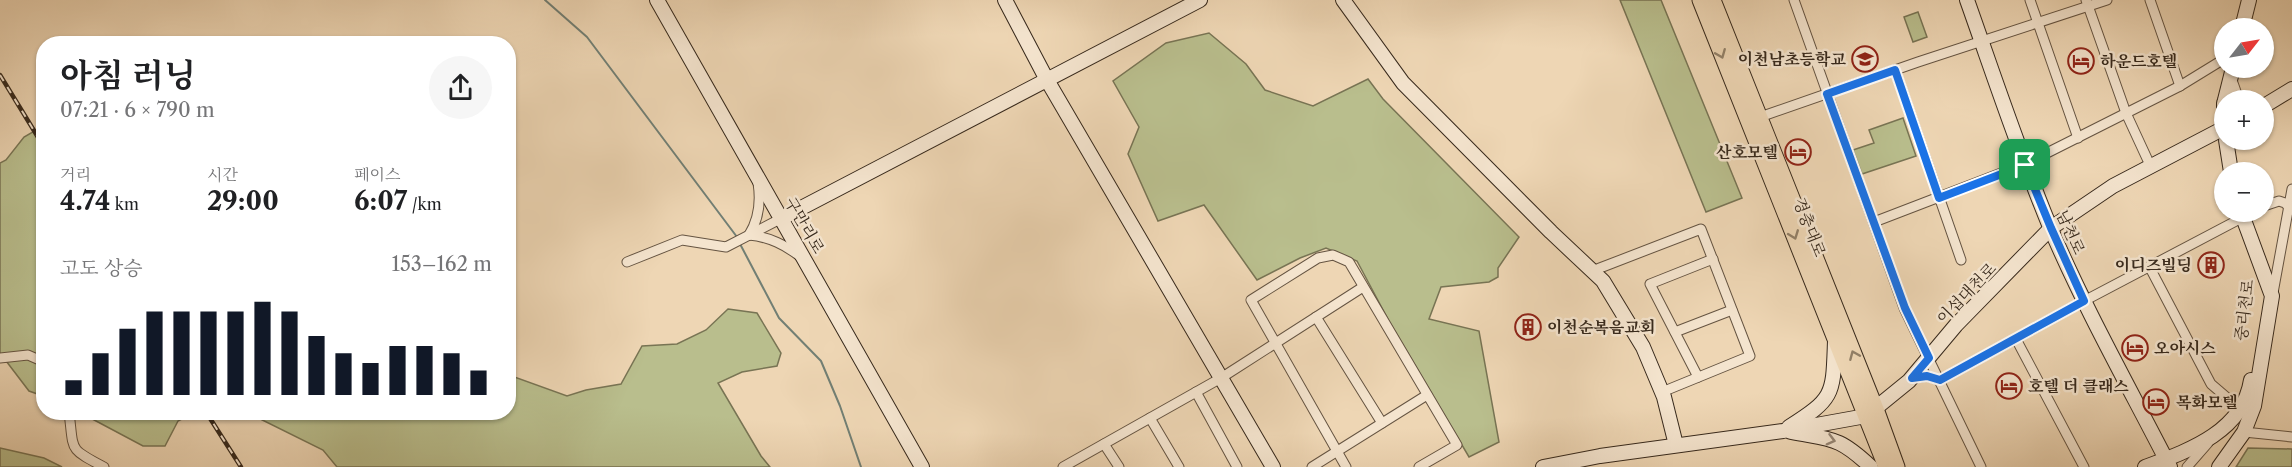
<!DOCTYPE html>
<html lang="ko">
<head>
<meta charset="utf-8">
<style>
  :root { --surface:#fff; --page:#f6f6f6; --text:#202124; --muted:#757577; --accent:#111827 }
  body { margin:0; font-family:"Libre Caslon Text","Noto Serif KR",serif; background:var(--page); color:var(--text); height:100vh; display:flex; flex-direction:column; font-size:22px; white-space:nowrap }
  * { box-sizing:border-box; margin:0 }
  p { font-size:20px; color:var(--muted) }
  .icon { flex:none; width:33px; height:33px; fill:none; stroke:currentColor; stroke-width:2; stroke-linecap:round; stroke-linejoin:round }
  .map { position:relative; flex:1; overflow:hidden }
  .panel { position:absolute; left:36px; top:36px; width:480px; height:384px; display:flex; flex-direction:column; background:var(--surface); border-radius:24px; box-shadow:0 2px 4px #0004 }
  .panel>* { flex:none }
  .needle { width:39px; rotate:59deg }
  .tools { position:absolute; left:2214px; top:18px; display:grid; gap:12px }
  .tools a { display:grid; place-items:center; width:60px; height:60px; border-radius:50%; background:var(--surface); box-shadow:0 2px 4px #0004; font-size:30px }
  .pin { position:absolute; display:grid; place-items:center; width:51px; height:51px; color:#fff; margin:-26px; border-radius:12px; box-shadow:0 3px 9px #0006 }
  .round { display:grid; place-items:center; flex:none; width:63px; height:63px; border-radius:32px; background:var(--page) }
  .overview { display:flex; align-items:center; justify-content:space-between; height:102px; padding:0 24px }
  h1 { font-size:33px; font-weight:700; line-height:45px }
  .figures { display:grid; grid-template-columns:repeat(3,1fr); gap:9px; height:102px; padding:6px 24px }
  .figures div { display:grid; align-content:center }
  .figures b { font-size:26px; font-weight:700 }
  .figures small { font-size:16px; font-weight:400 }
  .figures p { font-size:16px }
  .chart { height:168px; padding:12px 24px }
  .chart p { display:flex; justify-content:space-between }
  .chart svg { width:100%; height:108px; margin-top:6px; stroke:var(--accent); stroke-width:6 }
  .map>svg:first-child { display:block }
  .green { fill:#b9be8d; stroke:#787454; stroke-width:1.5 }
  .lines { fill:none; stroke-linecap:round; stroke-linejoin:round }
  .stream { stroke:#727f74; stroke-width:2 }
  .street-casing { stroke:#655442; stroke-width:11 }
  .secondary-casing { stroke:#37291c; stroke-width:16 }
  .primary-casing { stroke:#37291c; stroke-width:17 }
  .street { stroke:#f4e4ce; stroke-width:9 }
  .secondary { stroke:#f4e4ce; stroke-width:14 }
  .primary { stroke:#eed6b4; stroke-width:15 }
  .rail-casing { stroke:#37291c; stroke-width:4.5 }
  .rail { stroke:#f4e4ce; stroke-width:2; stroke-dasharray:7; stroke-linecap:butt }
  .oneway { stroke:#928068 }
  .oneway2 { stroke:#968675 }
  .route-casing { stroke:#fff; stroke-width:12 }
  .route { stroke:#1a73e8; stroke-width:8 }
  .labels { text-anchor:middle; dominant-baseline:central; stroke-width:5; stroke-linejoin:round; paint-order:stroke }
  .poi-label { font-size:16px; font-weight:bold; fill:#37291c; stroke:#f4e4ce; text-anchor:start }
  .street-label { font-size:16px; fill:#37291c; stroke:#f4e4ce }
</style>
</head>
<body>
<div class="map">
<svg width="2292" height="467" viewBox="0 0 2292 467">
  <rect width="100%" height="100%" fill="#eed6b4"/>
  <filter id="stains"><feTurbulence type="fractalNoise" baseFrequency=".00333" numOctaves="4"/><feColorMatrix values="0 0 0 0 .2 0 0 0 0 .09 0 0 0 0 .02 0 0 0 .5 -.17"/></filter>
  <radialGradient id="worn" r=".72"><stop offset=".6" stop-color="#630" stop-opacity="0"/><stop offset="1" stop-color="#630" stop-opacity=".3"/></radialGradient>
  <g class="green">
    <path d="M1620 0H1661L1742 198 1706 212Z"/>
    <path d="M1918 12 1927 37 1913 42 1904 17Z"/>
    <path d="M1209 33 1246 64 1265 90 1313 106 1368 79 1383 99 1519 237 1498 268V277L1489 282 1441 287 1429 319 1479 331 1499 442 1469 457 1390 323 1357 261 1326 248 1300 258 1257 280 1204 205 1158 221 1128 154 1139 127 1113 81 1166 43Z"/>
    <path d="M1903 118 1916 156 1862 174 1853 150 1874 143 1869 130Z"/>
    <path d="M43 126V396L29 391 0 353V163L6 160 24 137Z"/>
    <path d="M728 309 757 313 781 353 777 366 742 372 718 383 761 456 770 467H337L323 450 248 413 508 412 509 375 567 396 586 390 621 384 642 346 677 344 706 330Z"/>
    <path d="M81 413H193L178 421 165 446H143Z"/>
    <path d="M0 448 44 458 62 467H0Z"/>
    <path d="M2248 448 2292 449V467H2236Z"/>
  </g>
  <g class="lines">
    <g class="stream">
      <path d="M545 0 587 37 737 237"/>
      <path d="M739 242 779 318 821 361 840 406 861 467"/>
    </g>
    <g class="street-casing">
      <g id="street">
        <path d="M1794 0 1904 308 1981 467"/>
        <path d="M2030 0 2078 138"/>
        <path d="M2086 0 2126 113 2150 165"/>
        <path d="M2150 0 2180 86"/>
        <path d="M1895 70 1961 260"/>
        <path d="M2232 80 2239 100"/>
        <path d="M1760 117 1918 62 2107 0"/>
        <path d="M2264 206 2279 201 2285 203 2292 210"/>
        <path d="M1874 222 2025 164 2180 86 2224 59"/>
        <path d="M749 235C770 237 785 245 801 257"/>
        <path d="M749 235C759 219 761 202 758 183"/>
        <path d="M627 262 682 240 726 247 782 218"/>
        <path d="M2149 266 2211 384 2239 408"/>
        <path d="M1592 271 1701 229 1750 356 1662 392"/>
        <path d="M2273 293 2292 189"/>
        <path d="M1316 317 1382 423"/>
        <path d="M1675 332 1732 310"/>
        <path d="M2016 339 2084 467"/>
        <path d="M0 358 28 355 44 362"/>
        <path d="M1698 377 1650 284 1713 259"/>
        <path d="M1912 378 1927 376 1940 380"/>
        <path d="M1940 380 2084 301 2253 212"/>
        <path d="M1196 392 1237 467"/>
        <path d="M69 412C74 452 68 448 104 467"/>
        <path d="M1150 418 1179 467"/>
        <path d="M2244 432 2292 437"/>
        <path d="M1104 444 1119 467"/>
        <path d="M1063 467 1221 378 1363 287"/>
        <path d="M1312 467 1427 395"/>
        <path d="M1346 467 1251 300 1318 258 1333 255 1349 262 1457 445 1419 467"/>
        <path d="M2187 467 2208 443"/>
      </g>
    </g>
    <g class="secondary-casing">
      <g id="secondary">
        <path d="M657 0 922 467"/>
        <path d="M1005 0 1047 80 1273 467"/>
        <path d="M1343 0 1403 83 1551 232 1603 281 1643 347 1664 397 1676 445"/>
        <path d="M1967 0C1994 76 2019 152 2050 227 2085 309 2129 387 2170 467"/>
        <path d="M2242 28 2249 0"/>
        <path d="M2225 100 2233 68"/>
        <path d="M2224 103V131"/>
        <path d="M2264 106 2292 89"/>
        <path d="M2226 140 2231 172"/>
        <path d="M782 218 1200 0"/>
        <path d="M1789 427C1835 398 1833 394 1835 341"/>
        <path d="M1791 432C1832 440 1838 436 1871 467"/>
        <path d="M1543 467 1600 456 1783 431 1866 416 1909 381 1956 325 2051 228 2113 186 2224 128"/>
        <path d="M2145 467C2188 451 2243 432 2251 380"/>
        <path d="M2219 467 2244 432 2254 406 2272 296 2241 212"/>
      </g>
    </g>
    <g class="primary-casing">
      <g id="primary">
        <path d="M1700 0 1886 467"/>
        <path d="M1713 0 1876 409 1897 467"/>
      </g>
    </g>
    <use href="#street" class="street"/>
    <use href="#secondary" class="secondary"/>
    <use href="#primary" class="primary"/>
    <g class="rail-casing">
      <g id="rail">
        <path d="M0 75 44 147"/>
        <path d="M206 412 241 467"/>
      </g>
    </g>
    <use href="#rail" class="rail"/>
  </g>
  <defs><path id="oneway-chevron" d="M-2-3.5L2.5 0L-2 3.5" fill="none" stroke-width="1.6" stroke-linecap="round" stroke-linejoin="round" transform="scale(1.5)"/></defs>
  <g class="oneway">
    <use href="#oneway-chevron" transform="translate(1721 54) rotate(68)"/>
    <use href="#oneway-chevron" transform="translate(1794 235) rotate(69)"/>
    <use href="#oneway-chevron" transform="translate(1854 355) rotate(-113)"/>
  </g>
  <use class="oneway2" href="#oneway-chevron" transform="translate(1831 440) rotate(15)"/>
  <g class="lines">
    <g class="route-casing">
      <path id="route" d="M1895 70 1939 198 2025 165 2051 228 2084 301 1940 380 1927 376 1912 378 1929 358 1905 308 1827 94Z"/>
    </g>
    <use href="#route" class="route"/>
  </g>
  <defs>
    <g id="school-ring" transform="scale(1.35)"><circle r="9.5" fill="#f4e4ce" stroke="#8f2418" stroke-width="1.5"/><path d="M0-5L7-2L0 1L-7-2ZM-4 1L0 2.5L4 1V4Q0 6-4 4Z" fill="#8f2418"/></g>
    <g id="hotel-ring" transform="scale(1.35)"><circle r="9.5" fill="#f4e4ce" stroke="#8f2418" stroke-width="1.5"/><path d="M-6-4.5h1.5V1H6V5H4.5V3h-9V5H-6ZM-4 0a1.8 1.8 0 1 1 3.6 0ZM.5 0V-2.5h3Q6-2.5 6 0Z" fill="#8f2418"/></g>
    <g id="building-ring" transform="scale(1.35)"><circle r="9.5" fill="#f4e4ce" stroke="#8f2418" stroke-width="1.5"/><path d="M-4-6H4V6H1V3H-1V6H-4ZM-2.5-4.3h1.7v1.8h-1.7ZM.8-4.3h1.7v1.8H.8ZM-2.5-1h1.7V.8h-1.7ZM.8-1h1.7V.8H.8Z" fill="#8f2418"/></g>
  </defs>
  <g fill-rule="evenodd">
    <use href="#school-ring" x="1865" y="59"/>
    <use href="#hotel-ring" x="2081" y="61"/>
    <use href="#hotel-ring" x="1798" y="152"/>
    <use href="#building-ring" x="2211" y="265"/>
    <use href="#building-ring" x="1528" y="327"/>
    <use href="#hotel-ring" x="2135" y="348"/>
    <use href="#hotel-ring" x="2009" y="386"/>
    <use href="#hotel-ring" x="2156" y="402"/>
  </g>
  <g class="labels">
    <g class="poi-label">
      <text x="1846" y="59" text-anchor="end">이천남초등학교</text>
      <text x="2100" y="61">하운드호텔</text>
      <text x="1778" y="152" text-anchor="end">산호모텔</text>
      <text x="2192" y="265" text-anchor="end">이디즈빌딩</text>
      <text x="1547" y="327">이천순복음교회</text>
      <text x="2154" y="348">오아시스</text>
      <text x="2028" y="386">호텔 더 클래스</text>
      <text x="2176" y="402">목화모텔</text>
    </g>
    <g class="street-label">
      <text transform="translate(805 225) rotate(60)">구만리로</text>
      <text transform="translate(1810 227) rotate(69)">경충대로</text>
      <text transform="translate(2071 232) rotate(66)">남천로</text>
      <text transform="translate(1966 293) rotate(-46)">이섭대천로</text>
      <text transform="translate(2244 310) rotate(-83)">중리천로</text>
    </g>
  </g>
  <rect width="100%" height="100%" filter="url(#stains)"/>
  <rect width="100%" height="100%" fill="url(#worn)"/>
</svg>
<div class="tools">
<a><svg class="needle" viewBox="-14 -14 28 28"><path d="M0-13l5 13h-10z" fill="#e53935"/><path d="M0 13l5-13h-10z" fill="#757577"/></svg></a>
<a>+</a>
<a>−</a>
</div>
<div class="pin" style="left:2025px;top:165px;background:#1e9e55"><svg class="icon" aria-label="arrive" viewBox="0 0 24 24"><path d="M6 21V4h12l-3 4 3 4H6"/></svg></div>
<section class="panel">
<div class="overview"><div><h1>아침 러닝</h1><p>07:21 · 6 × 790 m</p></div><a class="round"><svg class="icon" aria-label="share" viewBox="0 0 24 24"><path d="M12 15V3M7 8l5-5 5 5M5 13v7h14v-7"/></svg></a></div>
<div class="figures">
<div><p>거리</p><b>4.74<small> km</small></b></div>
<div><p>시간</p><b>29:00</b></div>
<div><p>페이스</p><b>6:07<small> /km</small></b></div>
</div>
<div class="chart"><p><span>고도 상승</span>153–162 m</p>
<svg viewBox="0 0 160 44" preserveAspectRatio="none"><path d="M5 44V38M15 44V27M25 44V17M35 44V10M45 44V10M55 44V10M65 44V10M75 44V6M85 44V10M95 44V20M105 44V27M115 44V31M125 44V24M135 44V24M145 44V27M155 44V34"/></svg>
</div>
</section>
</div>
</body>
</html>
